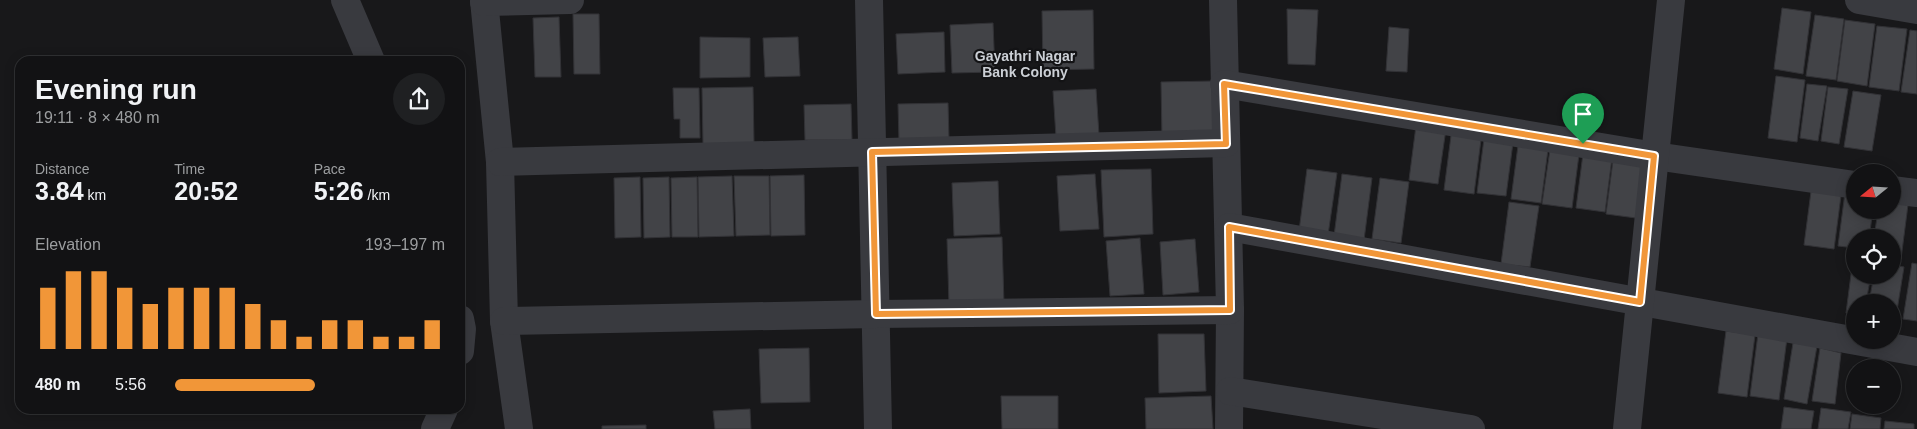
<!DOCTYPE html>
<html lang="en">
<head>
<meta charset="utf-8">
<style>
  :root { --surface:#121214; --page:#1f2022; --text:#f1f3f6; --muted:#9c9ea0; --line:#313234; --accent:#f19638 }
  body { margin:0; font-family:Helvetica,sans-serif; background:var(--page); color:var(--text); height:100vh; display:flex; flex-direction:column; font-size:19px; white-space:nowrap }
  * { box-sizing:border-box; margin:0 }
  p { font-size:16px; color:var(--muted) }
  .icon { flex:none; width:28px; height:28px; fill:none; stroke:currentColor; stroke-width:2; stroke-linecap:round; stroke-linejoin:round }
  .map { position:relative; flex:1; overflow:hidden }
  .side { position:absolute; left:15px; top:56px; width:450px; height:358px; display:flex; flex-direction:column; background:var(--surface); border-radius:15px; box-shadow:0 2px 12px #0003,0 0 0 1px var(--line) }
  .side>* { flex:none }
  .needle { width:32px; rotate:252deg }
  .controls { position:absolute; left:1846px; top:164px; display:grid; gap:10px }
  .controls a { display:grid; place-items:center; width:55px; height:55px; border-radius:50%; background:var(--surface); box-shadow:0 2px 12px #0003,0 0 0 1px var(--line); font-size:25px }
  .pin { position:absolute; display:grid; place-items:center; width:42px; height:42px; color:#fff; margin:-51px -21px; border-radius:50% 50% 50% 0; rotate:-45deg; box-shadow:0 0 5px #0007 }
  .pin .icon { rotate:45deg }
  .round { display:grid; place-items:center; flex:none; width:52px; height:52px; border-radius:26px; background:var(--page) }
  .head { display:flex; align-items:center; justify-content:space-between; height:85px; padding:0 20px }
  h1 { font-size:28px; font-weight:700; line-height:38px }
  .stats { display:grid; grid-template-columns:repeat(3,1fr); gap:8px; height:85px; padding:5px 20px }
  .stats div { display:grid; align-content:center }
  .stats b { font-size:25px; font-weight:700 }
  .stats small { font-size:14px; font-weight:400 }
  .stats p { font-size:14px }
  .chart { height:140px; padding:10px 20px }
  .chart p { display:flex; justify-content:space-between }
  .chart svg { width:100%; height:90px; margin-top:5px; stroke:var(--accent); stroke-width:6 }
  ul { padding:0 20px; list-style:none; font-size:16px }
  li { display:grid; grid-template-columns:80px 60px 1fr; align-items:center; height:38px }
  li i { height:12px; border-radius:6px; background:var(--accent) }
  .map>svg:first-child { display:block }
  .building { fill:#424347; stroke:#323236 }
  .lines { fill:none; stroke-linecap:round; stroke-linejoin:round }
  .minor { stroke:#393a3f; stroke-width:28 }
  .route-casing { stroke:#fff; stroke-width:10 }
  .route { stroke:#f19638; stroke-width:6 }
  .labels { text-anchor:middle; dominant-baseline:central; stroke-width:4.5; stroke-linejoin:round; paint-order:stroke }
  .neighbourhood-label { font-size:14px; font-weight:bold; fill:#cbcfd5; stroke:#131315 }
</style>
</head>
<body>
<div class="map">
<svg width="1917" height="429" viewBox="0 0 1917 429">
  <rect width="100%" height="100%" fill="#18181a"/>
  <g class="building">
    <path d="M1782 8 1811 12 1803 74 1774 69Z"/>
    <path d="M1287 9 1318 10 1315 65 1288 64Z"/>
    <path d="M1093 10 1094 69 1043 70 1042 11Z"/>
    <path d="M573 14H599L600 74H574Z"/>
    <path d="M1815 15 1844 19 1836 80 1806 76Z"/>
    <path d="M559 17 561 77H535L533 18Z"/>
    <path d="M1845 20 1875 24 1867 86 1837 81Z"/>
    <path d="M993 23 995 72 952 73 950 25Z"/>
    <path d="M1877 26 1907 29 1899 91 1869 87Z"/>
    <path d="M1389 27 1409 29 1407 72 1386 71Z"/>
    <path d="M1910 30 1917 31V94L1901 92Z"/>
    <path d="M944 32 945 72 898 74 896 34Z"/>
    <path d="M700 37 750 38V77L700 78Z"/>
    <path d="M798 37 800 76 765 77 763 38Z"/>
    <path d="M1776 76 1805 80 1797 142 1768 138Z"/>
    <path d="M1214 81 1215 137 1162 138 1161 82Z"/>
    <path d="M1807 84 1827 86 1818 141 1800 138Z"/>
    <path d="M753 87 754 143 703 144 702 88Z"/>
    <path d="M1828 87 1848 89 1839 144 1821 141Z"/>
    <path d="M673 88H699L700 138H680V119H674Z"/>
    <path d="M1096 89 1099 135 1056 137 1053 91Z"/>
    <path d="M1853 91 1881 95 1872 151 1844 147Z"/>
    <path d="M948 103 949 140 899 141 898 104Z"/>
    <path d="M851 104 852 140H805L804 105Z"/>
    <path d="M1417 118 1447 122 1438 184 1409 180Z"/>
    <path d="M1452 128 1482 132 1474 194 1444 190Z"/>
    <path d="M1485 131 1514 135 1506 196 1477 193Z"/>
    <path d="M1519 138 1549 142 1541 203 1511 199Z"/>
    <path d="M1551 143 1580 147 1572 208 1542 204Z"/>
    <path d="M1584 146 1613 150 1605 212 1576 208Z"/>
    <path d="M1614 153 1644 157 1636 218 1606 214Z"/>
    <path d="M1151 169 1153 234 1104 237 1101 170Z"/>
    <path d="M1307 169 1337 173 1328 235 1299 231Z"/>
    <path d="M1095 174 1099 229 1060 231 1057 176Z"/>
    <path d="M1342 174 1372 178 1364 240 1334 236Z"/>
    <path d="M804 175 805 235 771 236 770 176Z"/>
    <path d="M732 176 734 236 699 237 698 177Z"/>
    <path d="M734 176H769L770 235 736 236Z"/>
    <path d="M640 177 641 237 615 238 614 178Z"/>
    <path d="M669 177 670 237 644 238 643 178Z"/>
    <path d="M697 177 698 237H672L671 178Z"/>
    <path d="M1380 178 1409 182 1401 243 1372 239Z"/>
    <path d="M998 181 1000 234 954 236 952 183Z"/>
    <path d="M1812 184 1842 188 1834 249 1804 245Z"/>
    <path d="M1846 185 1855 186V210H1873L1869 238H1855V248L1838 246Z"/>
    <path d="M1892 195 1909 197 1901 259 1892 258V238H1874L1878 210H1892Z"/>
    <path d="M1509 202 1539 206 1530 267 1501 264Z"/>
    <path d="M1002 237 1004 304 949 305 947 239Z"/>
    <path d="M1140 238 1144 294 1110 296 1106 241Z"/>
    <path d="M1195 239 1199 292 1163 295 1160 242Z"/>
    <path d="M1853 259H1855V275H1871L1866 302H1855V315L1846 313Z"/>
    <path d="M1912 263 1917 264V321L1903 319Z"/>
    <path d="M1892 265 1904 267 1895 323 1892 322V302H1869L1874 275H1892Z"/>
    <path d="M1726 331 1755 335 1747 397 1718 393Z"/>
    <path d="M1158 334H1204L1206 391 1159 393Z"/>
    <path d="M1758 334 1787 338 1779 400 1750 396Z"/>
    <path d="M1793 343 1817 346 1807 404 1784 399Z"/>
    <path d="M809 348 810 402 761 403 759 349Z"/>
    <path d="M1820 348 1841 353 1835 404 1812 401Z"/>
    <path d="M1001 396H1058V429H1002Z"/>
    <path d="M1211 396 1213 429H1146L1145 398Z"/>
    <path d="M1784 407 1814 411 1811 429H1781Z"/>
    <path d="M1821 408 1851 412 1848 429H1818Z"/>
    <path d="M750 409 751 429H715L713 411Z"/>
    <path d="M1852 414 1881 418 1880 429H1850Z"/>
    <path d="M1885 421 1914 424V429H1884Z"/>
    <path d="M646 425V429H602V426Z"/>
  </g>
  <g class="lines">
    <g class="minor">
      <path d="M345 0 371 61"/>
      <path d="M484 0 500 162 504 321 519 429"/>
      <path d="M869 0 878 429"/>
      <path d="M1223 0 1230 310 1229 429"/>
      <path d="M1859 0 1917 10"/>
      <path d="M484 2 570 0"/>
      <path d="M1224 84 1655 156 1855 185"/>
      <path d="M500 162 1226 143"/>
      <path d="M1892 190 1917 193"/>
      <path d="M1229 227 1917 352"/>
      <path d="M460 319 462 329 460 351"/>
      <path d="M504 321 876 314 1230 310"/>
      <path d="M1230 391 1471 429"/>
      <path d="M435 429 444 409"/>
      <path d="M1627 429 1671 0"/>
    </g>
  </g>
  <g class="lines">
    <g class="route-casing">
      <path id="route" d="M1224 84 1654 156 1640 302 1229 227 1230 310 876 314 872 152 1226 144Z"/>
    </g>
    <use href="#route" class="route"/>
  </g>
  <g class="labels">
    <g class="neighbourhood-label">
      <text x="1025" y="56">Gayathri Nagar<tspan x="1025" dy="16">Bank Colony</tspan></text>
    </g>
  </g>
</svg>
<div class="controls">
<a><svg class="needle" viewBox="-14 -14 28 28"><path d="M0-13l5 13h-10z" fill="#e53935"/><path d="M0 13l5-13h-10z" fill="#9c9ea0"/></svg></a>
<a><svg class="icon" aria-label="locate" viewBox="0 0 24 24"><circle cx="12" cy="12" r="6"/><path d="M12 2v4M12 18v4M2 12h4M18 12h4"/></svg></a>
<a>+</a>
<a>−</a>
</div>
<div class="pin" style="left:1583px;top:144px;background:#1e9e55"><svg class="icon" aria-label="arrive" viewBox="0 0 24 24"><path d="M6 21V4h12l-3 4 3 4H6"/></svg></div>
<section class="side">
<div class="head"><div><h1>Evening run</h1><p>19:11 · 8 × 480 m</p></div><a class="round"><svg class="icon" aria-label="share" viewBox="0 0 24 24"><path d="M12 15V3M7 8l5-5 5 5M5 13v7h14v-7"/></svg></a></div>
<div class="stats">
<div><p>Distance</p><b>3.84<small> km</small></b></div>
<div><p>Time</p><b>20:52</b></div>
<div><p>Pace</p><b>5:26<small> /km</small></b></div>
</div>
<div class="chart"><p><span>Elevation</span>193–197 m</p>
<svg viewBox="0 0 160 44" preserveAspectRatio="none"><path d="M5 44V14M15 44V6M25 44V6M35 44V14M45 44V22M55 44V14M65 44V14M75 44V14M85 44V22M95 44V30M105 44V38M115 44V30M125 44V30M135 44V38M145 44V38M155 44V30"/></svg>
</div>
<ul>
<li><b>480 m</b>5:56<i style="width:52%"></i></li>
</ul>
</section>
</div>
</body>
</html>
